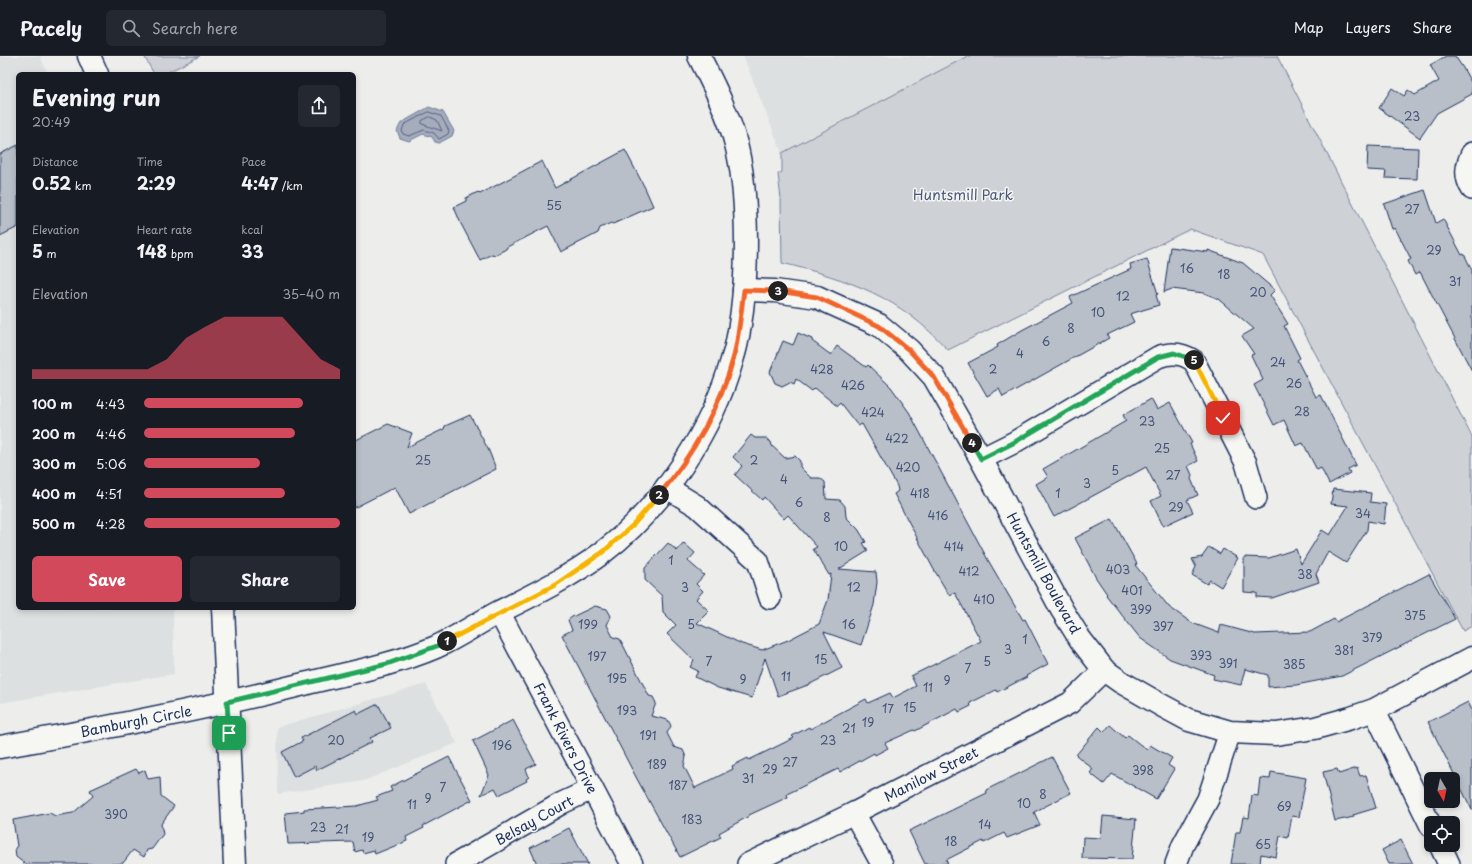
<!DOCTYPE html>
<html lang="en">
<head>
<meta charset="utf-8">
<style>
  :root { --surface:#171b24; --page:#242831; --text:#f1f3f6; --muted:#9ea1a6; --line:#363941; --accent:#d1495b }
  body { margin:0; font-family:"Playpen Sans",sans-serif; background:var(--page); color:var(--text); height:100vh; display:flex; flex-direction:column; font-size:15px; white-space:nowrap }
  * { box-sizing:border-box; margin:0 }
  p { font-size:13px; color:var(--muted) }
  .icon { flex:none; width:22px; height:22px; fill:none; stroke:currentColor; stroke-width:2; stroke-linecap:round; stroke-linejoin:round }
  .map { position:relative; flex:1; overflow:hidden }
  .drawer { position:absolute; left:16px; top:16px; width:340px; height:538px; display:flex; flex-direction:column; background:var(--surface); border-radius:6px; box-shadow:0 2px 6px #0003 }
  .drawer>* { flex:none }
  .needle { width:26px; rotate:171deg }
  .tools { position:absolute; left:1424px; top:716px; display:grid; gap:8px }
  .tools a { display:grid; place-items:center; width:36px; height:36px; border-radius:6px; background:var(--surface); box-shadow:0 2px 6px #0003; font-size:20px }
  .pin { position:absolute; display:grid; place-items:center; width:34px; height:34px; color:#fff; margin:-17px; border-radius:8px; box-shadow:0 2px 6px #0006 }
  .km { position:absolute; width:20px; height:20px; margin:-10px; border-radius:50%; background:#222; color:#fff; font-size:11px; line-height:20px; text-align:center }
  .round { display:grid; place-items:center; flex:none; width:42px; height:42px; border-radius:6px; background:var(--page) }
  .head { display:flex; align-items:center; justify-content:space-between; height:68px; padding:0 16px }
  h1 { font-size:22px; font-weight:700; line-height:30px }
  .metrics { display:grid; grid-template-columns:repeat(3,1fr); gap:6px; height:68px; padding:4px 16px }
  .metrics div { display:grid; align-content:center }
  .metrics b { font-size:17px; font-weight:700 }
  .metrics small { font-size:11px; font-weight:400 }
  .metrics p { font-size:11px }
  .chart { height:112px; padding:8px 16px }
  .chart p { display:flex; justify-content:space-between }
  .chart svg { width:100%; height:72px; margin-top:4px; fill:var(--accent); opacity:.7 }
  .action { display:flex; gap:8px; margin-top:auto; padding:8px 16px }
  .action a { flex:1; height:46px; border-radius:6px; background:var(--accent); color:#fff; font-size:16px; font-weight:700; line-height:46px; text-align:center }
  .action a+a { background:var(--page); color:var(--text) }
  ul { padding:0 16px; list-style:none; font-size:13px }
  li { display:grid; grid-template-columns:64px 48px 1fr; align-items:center; height:30px }
  li i { height:10px; border-radius:5px; background:var(--accent) }
  header { display:flex; align-items:center; gap:24px; box-sizing:border-box; height:56px; padding:0 20px; background:var(--surface); border-bottom:1px solid var(--line) }
  header strong { font-size:19px }
  nav { display:flex; gap:22px; margin-inline-start:auto; font-size:14px }
  .search { width:280px; height:36px; background:var(--page); display:flex; align-items:center; gap:10px; box-sizing:border-box; padding:0 14px; border-radius:6px; color:var(--muted); font-size:15px }
  .map>svg:first-child { display:block }
  .built { fill:#dde0e1 }
  .green { fill:#ced2d7; stroke:#74809a }
  .water { fill:#a5acbc; stroke:#6e7a96 }
  .lines { fill:none; stroke-linecap:round; stroke-linejoin:round }
  .shore { stroke:#526184; stroke-width:1 }
  .building { fill:#b9bfc8; stroke:#1b2f5e }
  .street-casing { stroke:#1b2f5e; stroke-width:24 }
  .secondary-casing { stroke:#1b2f5e; stroke-width:25 }
  .street { stroke:#f6f6f2; stroke-width:21 }
  .secondary { stroke:#f6f6f2; stroke-width:22 }
  .split-1-casing { stroke:#fff; stroke-width:8 }
  .split-2-casing { stroke:#fff; stroke-width:8 }
  .split-3-casing { stroke:#fff; stroke-width:8 }
  .split-4-casing { stroke:#fff; stroke-width:8 }
  .split-5-casing { stroke:#fff; stroke-width:8 }
  .split-6-casing { stroke:#fff; stroke-width:8 }
  .split-1 { stroke:#22a559; stroke-width:5 }
  .split-2 { stroke:#f5b400; stroke-width:5 }
  .split-3 { stroke:#f0652b; stroke-width:5 }
  .split-4 { stroke:#f0652b; stroke-width:5 }
  .split-5 { stroke:#22a559; stroke-width:5 }
  .split-6 { stroke:#f5b400; stroke-width:5 }
  .labels { text-anchor:middle; dominant-baseline:central; stroke-width:3; stroke-linejoin:round; paint-order:stroke }
  .number-label { font-size:12px; fill:#425378 }
  .park-label { font-size:14px; fill:#48587c; stroke:#f6f6f2 }
  .street-label { font-size:14px; fill:#1b2f5e; stroke:#f6f6f2 }
</style>
</head>
<body>
<header>
<strong>Pacely</strong>
<div class="search"><svg class="icon" aria-label="search" viewBox="0 0 24 24"><circle cx="10" cy="10" r="6"/><path d="M15 15l6 6"/></svg>Search here</div>
<nav><a>Map</a><a>Layers</a><a>Share</a></nav>
</header>
<div class="map">
<svg width="1472" height="808" viewBox="0 0 1472 808">
  <rect width="100%" height="100%" fill="#edeeec"/>
  <filter id="ink" filterUnits="userSpaceOnUse"><feTurbulence type="fractalNoise" baseFrequency=".025" numOctaves="2"/><feDisplacementMap in="SourceGraphic" scale="8" xChannelSelector="R" yChannelSelector="G"/><feConvolveMatrix kernelMatrix="1 2 1 2 8 2 1 2 1" color-interpolation-filters="sRGB"/></filter>
  <g filter="url(#ink)">
    <g class="built">
      <path d="M0 0H40L48 18H18V552H173L174 618 0 647Z"/>
      <path d="M743 0H968L782 97Z"/>
      <path d="M426 628 457 687 364 725 278 738 277 671Z"/>
    </g>
    <g class="green">
      <path d="M144 0H200L164 18H154Z"/>
      <path d="M968 0H1277L1472 381V570L1463 575 1263 199 1190 173 948 294C899 240 851 224 782 207L781 143 778 118 782 116V97Z"/>
    </g>
    <path class="water" d="M429 51 443 56 454 75 452 80 439 87 435 86 432 81 423 78 409 85 400 82 397 75 401 67Z"/>
    <g class="lines">
      <g class="shore">
        <path d="M429 56 441 60 449 75 448 78 439 83 434 77 424 74 409 80 403 78 402 75 404 69Z"/>
        <path d="M430 61 437 64 442 75 422 68V65Z"/>
      </g>
    </g>
    <g class="building">
      <path d="M1446 0H1455L1463 12 1472 28V38L1437 57 1420 82 1379 52 1392 32 1404 40 1408 34 1415 39 1439 25 1430 9Z"/>
      <path d="M18 89V171L0 180V98Z"/>
      <path d="M1368 90 1418 92 1417 123 1385 122 1386 115 1367 114Z"/>
      <path d="M625 94 645 132 653 150 613 168 611 167 600 172 598 177 561 196 548 170 507 191 506 193 495 199 492 198 480 204 461 168 454 151 466 145V142L478 136 480 138 542 105 555 132Z"/>
      <path d="M1425 134 1436 167 1443 163 1462 199 1464 198 1472 214V315L1420 216 1415 219 1408 205 1411 203 1395 172 1392 173 1384 148Z"/>
      <path d="M1170 191 1208 196V194L1243 207 1275 234 1270 239 1288 268 1284 270 1300 302 1297 304 1316 341 1321 339 1356 409 1348 413 1350 417 1329 428 1321 412 1317 414 1303 387 1296 390 1284 364 1274 369 1254 329 1263 324 1251 299 1254 298 1242 280 1254 273 1219 243 1204 237 1172 233 1164 236Z"/>
      <path d="M1147 203 1158 238 1156 239 1159 249 1130 258 1134 266 1107 279 1109 282 1003 341 999 333 987 340 968 307 998 291 997 289 1022 274 1073 247 1070 241 1131 213 1130 208Z"/>
      <path d="M798 277 812 283V285L831 299 837 290 866 311 868 309 891 331 909 356 988 504 1023 564 1025 563 1048 608 1026 620 1027 621 997 636 996 634 970 647 971 650 959 656 957 653 915 675 914 674 885 687 888 692 875 699 874 697 840 716 838 713 787 738 788 741 749 759V760L719 777 721 781 680 801 637 723 562 579 572 574 568 564 572 561 595 550 607 553 611 560 607 569 613 581 620 583 649 640 653 641 656 647 651 660 668 664 671 670 667 677 674 691 683 694 686 701 684 710 695 732 733 713 732 710 748 702 749 704 794 682 792 680 809 671 810 673 866 643 868 647 890 637 893 642 916 630 911 620 981 585 955 537 949 539 933 512 894 438 898 435 897 430 862 368 858 370 840 347 837 350 815 332 812 335 796 323 794 328 790 326 782 330 775 327 770 316 783 285 793 289Z"/>
      <path d="M1151 343 1157 354 1170 347 1192 387 1190 388 1198 405 1188 410 1192 419 1191 423 1198 439 1187 444 1193 456 1163 470 1151 445 1161 440 1146 411 1054 461 1036 428 1048 421 1043 413 1126 365 1123 359Z"/>
      <path d="M470 359 489 395 496 413 409 458 395 431 354 452V385L388 368 412 377 407 391 444 373 445 370Z"/>
      <path d="M751 379 755 382H765L771 386 772 390 785 402 795 400 800 405V411L811 422H820L825 426 826 443 840 444 845 450 846 461 858 473 866 486 863 487 868 495 839 513 876 516 877 526 874 549 861 589 824 576 842 612 808 629 778 640 765 602 752 642 718 632 695 621 698 615 690 611 694 604 667 578 676 569 663 556 662 540 645 524V512L668 487 677 495 684 487 695 497 688 505 704 519 696 528 703 535 696 543 709 555 697 567 742 588 762 594 788 584 819 568 828 544 831 518 829 519 813 493 817 491 788 459 784 463 764 441 762 444 735 419 742 410 733 401Z"/>
      <path d="M1333 433 1371 437 1370 446 1386 448 1384 468 1368 465 1367 474 1346 507 1328 496 1316 518 1319 526 1272 542 1257 541V537L1244 536V501L1269 502 1296 493 1301 508 1322 474 1330 479 1348 450 1331 448Z"/>
      <path d="M1112 463 1137 508 1135 509 1169 551 1192 567 1219 577 1221 569 1255 578 1310 576 1334 563 1336 566 1429 518 1455 563 1342 620 1296 629 1268 631V619L1245 613 1241 629 1213 623 1214 619 1170 603 1140 582 1106 539 1107 538 1096 522 1075 482Z"/>
      <path d="M1209 491 1220 498 1223 493 1238 502 1221 531 1210 524 1207 528 1192 519 1196 511 1192 503 1202 501Z"/>
      <path d="M1468 646 1472 654V754L1428 666Z"/>
      <path d="M378 648 391 672 370 682 372 686 317 714 315 710 294 721 282 696 303 685 301 682 356 654 358 658Z"/>
      <path d="M513 664 536 708 526 713 529 721 526 723 527 725 499 739 495 732 481 739 489 719 473 685Z"/>
      <path d="M1110 669 1125 682 1128 679 1147 694 1150 689 1172 702 1168 709 1174 713 1156 743 1112 718 1104 728 1090 717 1093 713 1076 699 1099 671 1104 676Z"/>
      <path d="M449 701 472 744 423 770 424 772 406 781 407 785 375 798 374 794 363 797 362 794 355 796 353 786 288 788 285 757 304 755V753L357 750 378 744 376 741 392 735 390 731Z"/>
      <path d="M1052 701 1071 737 1034 756 1040 769 1007 782 1004 777 984 787 983 785 946 804 948 808H925L909 775 987 737 986 734Z"/>
      <path d="M1357 712 1360 720 1366 719 1376 752 1353 759 1354 761 1335 765 1323 716 1337 713 1339 718Z"/>
      <path d="M136 713 139 717 145 714 148 723 160 721 161 740 174 750 161 768 163 778 152 793 147 794 144 801 133 794 123 807 117 808H25L16 801 15 792 17 790 13 764 50 757 55 760 73 757 93 740 90 734Z"/>
      <path d="M1271 716 1306 722 1299 761 1292 760 1288 782 1280 780 1276 801 1261 798 1260 808H1231L1236 776H1240L1243 761 1249 762 1252 739 1258 740 1260 722 1270 723Z"/>
      <path d="M1103 760 1136 763 1132 803 1082 802 1083 781 1101 782Z"/>
      <path d="M569 772 588 808H537L530 792Z"/>
      <path d="M1401 784 1413 808H1389L1382 794Z"/>
    </g>
    <g class="lines">
      <g class="street-casing">
        <g id="street">
          <path d="M1472 97C1466 110 1464 120 1472 133"/>
          <path d="M981 403 1013 387 1158 301C1171 296 1182 297 1194 305L1246 407 1256 442"/>
          <path d="M666 431 697 450 758 505 770 542"/>
          <path d="M499 556 632 808"/>
          <path d="M1374 654 1431 770"/>
          <path d="M854 757 882 808"/>
          <path d="M1440 789 1449 808"/>
          <path d="M456 808 562 747 592 733"/>
          <path d="M748 808 854 757 1070 647 1104 614"/>
          <path d="M1176 808 1183 789 1208 743 1230 676"/>
        </g>
      </g>
      <g class="secondary-casing">
        <g id="secondary">
          <path d="M89 0 97 18"/>
          <path d="M744 234 775 235 817 241 879 269 909 294 934 321 981 403 1062 554 1080 583 1104 614 1121 626 1161 649 1189 664 1230 676 1276 678 1315 672 1351 662 1374 654 1472 602"/>
          <path d="M223 552 235 808"/>
          <path d="M0 691C102 673 204 653 304 628 348 617 394 609 436 591 458 581 478 567 499 556 535 538 570 521 602 497 662 452 713 373 733 301 738 286 740 270 742 254 748 206 748 135 736 88 728 57 713 28 699 0"/>
        </g>
      </g>
      <use href="#street" class="street"/>
      <use href="#secondary" class="secondary"/>
    </g>
  </g>
  <g class="lines" filter="url(#ink)">
    <g class="split-1-casing">
      <path id="split-1" d="M229 677 227 646 387 608 437 590 447 585"/>
    </g>
    <g class="split-2-casing">
      <path id="split-2" d="M447 585 555 529 603 496 633 469 659 439"/>
    </g>
    <g class="split-3-casing">
      <path id="split-3" d="M659 439C692 400 721 350 734 300 739 278 741 256 744 234L778 235"/>
    </g>
    <g class="split-4-casing">
      <path id="split-4" d="M778 235 817 241 879 270 909 294 934 321 972 387"/>
    </g>
    <g class="split-5-casing">
      <path id="split-5" d="M972 387 981 403 1013 387 1158 301 1174 297 1194 304"/>
    </g>
    <g class="split-6-casing">
      <path id="split-6" d="M1194 304 1223 362"/>
    </g>
    <use href="#split-1" class="split-1"/>
    <use href="#split-2" class="split-2"/>
    <use href="#split-3" class="split-3"/>
    <use href="#split-4" class="split-4"/>
    <use href="#split-5" class="split-5"/>
    <use href="#split-6" class="split-6"/>
  </g>
  <g class="labels">
    <g class="number-label">
      <text x="1412" y="60">23</text>
      <text x="554" y="149">55</text>
      <text x="1412" y="153">27</text>
      <text x="1434" y="194">29</text>
      <text x="1187" y="212">16</text>
      <text x="1224" y="218">18</text>
      <text x="1455" y="225">31</text>
      <text x="1258" y="236">20</text>
      <text x="1123" y="240">12</text>
      <text x="1098" y="256">10</text>
      <text x="1071" y="272">8</text>
      <text x="1046" y="285">6</text>
      <text x="1020" y="297">4</text>
      <text x="1278" y="306">24</text>
      <text x="822" y="313">428</text>
      <text x="993" y="313">2</text>
      <text x="1294" y="327">26</text>
      <text x="853" y="329">426</text>
      <text x="1302" y="355">28</text>
      <text x="873" y="356">424</text>
      <text x="1147" y="365">23</text>
      <text x="897" y="382">422</text>
      <text x="1162" y="392">25</text>
      <text x="423" y="404">25</text>
      <text x="754" y="404">2</text>
      <text x="908" y="411">420</text>
      <text x="1115" y="414">5</text>
      <text x="1173" y="419">27</text>
      <text x="784" y="423">4</text>
      <text x="1087" y="427">3</text>
      <text x="920" y="437">418</text>
      <text x="1058" y="437">1</text>
      <text x="799" y="446">6</text>
      <text x="1176" y="451">29</text>
      <text x="1363" y="457">34</text>
      <text x="938" y="459">416</text>
      <text x="827" y="461">8</text>
      <text x="841" y="490">10</text>
      <text x="954" y="490">414</text>
      <text x="671" y="504">1</text>
      <text x="1118" y="513">403</text>
      <text x="969" y="515">412</text>
      <text x="1305" y="518">38</text>
      <text x="685" y="531">3</text>
      <text x="854" y="531">12</text>
      <text x="1132" y="534">401</text>
      <text x="984" y="543">410</text>
      <text x="1141" y="553">399</text>
      <text x="1415" y="559">375</text>
      <text x="588" y="568">199</text>
      <text x="691" y="568">5</text>
      <text x="849" y="568">16</text>
      <text x="1163" y="570">397</text>
      <text x="1372" y="581">379</text>
      <text x="1025" y="583">1</text>
      <text x="1008" y="593">3</text>
      <text x="1344" y="594">381</text>
      <text x="1201" y="599">393</text>
      <text x="597" y="600">197</text>
      <text x="821" y="603">15</text>
      <text x="709" y="605">7</text>
      <text x="987" y="605">5</text>
      <text x="1228" y="607">391</text>
      <text x="1294" y="608">385</text>
      <text x="968" y="612">7</text>
      <text x="786" y="620">11</text>
      <text x="617" y="622">195</text>
      <text x="743" y="623">9</text>
      <text x="947" y="624">9</text>
      <text x="928" y="631">11</text>
      <text x="910" y="651">15</text>
      <text x="888" y="652">17</text>
      <text x="627" y="654">193</text>
      <text x="868" y="666">19</text>
      <text x="849" y="672">21</text>
      <text x="648" y="679">191</text>
      <text x="336" y="684">20</text>
      <text x="828" y="684">23</text>
      <text x="502" y="689">196</text>
      <text x="790" y="706">27</text>
      <text x="657" y="708">189</text>
      <text x="770" y="713">29</text>
      <text x="1143" y="714">398</text>
      <text x="748" y="722">31</text>
      <text x="678" y="729">187</text>
      <text x="443" y="731">7</text>
      <text x="1043" y="738">8</text>
      <text x="428" y="742">9</text>
      <text x="1024" y="747">10</text>
      <text x="412" y="748">11</text>
      <text x="1284" y="750">69</text>
      <text x="116" y="758">390</text>
      <text x="692" y="763">183</text>
      <text x="985" y="768">14</text>
      <text x="318" y="771">23</text>
      <text x="342" y="773">21</text>
      <text x="368" y="781">19</text>
      <text x="951" y="785">18</text>
      <text x="1263" y="788">65</text>
    </g>
    <g class="park-label">
      <text x="963" y="138">Huntsmill Park</text>
    </g>
    <g class="street-label">
      <text transform="translate(1044 517) rotate(61)">Huntsmill Boulevard</text>
      <text transform="translate(136 665) rotate(-11)">Bamburgh Circle</text>
      <text transform="translate(566 682) rotate(63)">Frank Rivers Drive</text>
      <text transform="translate(931 718) rotate(-27)">Manilow Street</text>
      <text transform="translate(534 764) rotate(-29)">Belsay Court</text>
    </g>
  </g>
</svg>
<div class="tools">
<a><svg class="needle" viewBox="-14 -14 28 28"><path d="M0-13l5 13h-10z" fill="#e53935"/><path d="M0 13l5-13h-10z" fill="#9ea1a6"/></svg></a>
<a><svg class="icon" aria-label="locate" viewBox="0 0 24 24"><circle cx="12" cy="12" r="6"/><path d="M12 2v4M12 18v4M2 12h4M18 12h4"/></svg></a>
</div>
<div class="pin" style="left:229px;top:677px;background:#1e9e55"><svg class="icon" aria-label="arrive" viewBox="0 0 24 24"><path d="M6 21V4h12l-3 4 3 4H6"/></svg></div>
<div class="pin" style="left:1223px;top:362px;background:#d93025"><svg class="icon" aria-label="check" viewBox="0 0 24 24"><path d="M5 12l5 5 9-10"/></svg></div>
<b class="km" style="left:447px;top:585px">1</b>
<b class="km" style="left:659px;top:439px">2</b>
<b class="km" style="left:778px;top:235px">3</b>
<b class="km" style="left:972px;top:387px">4</b>
<b class="km" style="left:1194px;top:304px">5</b>
<section class="drawer">
<div class="head"><div><h1>Evening run</h1><p>20:49</p></div><a class="round"><svg class="icon" aria-label="share" viewBox="0 0 24 24"><path d="M12 15V3M7 8l5-5 5 5M5 13v7h14v-7"/></svg></a></div>
<div class="metrics">
<div><p>Distance</p><b>0.52<small> km</small></b></div>
<div><p>Time</p><b>2:29</b></div>
<div><p>Pace</p><b>4:47<small> /km</small></b></div>
</div>
<div class="metrics">
<div><p>Elevation</p><b>5<small> m</small></b></div>
<div><p>Heart rate</p><b>148<small> bpm</small></b></div>
<div><p>kcal</p><b>33</b></div>
</div>
<div class="chart"><p><span>Elevation</span>35–40 m</p>
<svg viewBox="0 0 160 44" preserveAspectRatio="none"><path d="M0 44V38L10 38L20 38L30 38L40 38L50 38L60 38L70 32L80 19L90 12L100 6L110 6L120 6L130 6L140 19L150 32L160 38V44z"/></svg>
</div>
<ul>
<li><b>100 m</b>4:43<i style="width:81%"></i></li>
<li><b>200 m</b>4:46<i style="width:77%"></i></li>
<li><b>300 m</b>5:06<i style="width:59%"></i></li>
<li><b>400 m</b>4:51<i style="width:72%"></i></li>
<li><b>500 m</b>4:28<i style="width:100%"></i></li>
</ul>
<div class="action"><a>Save</a><a>Share</a></div>
</section>
</div>
</body>
</html>
